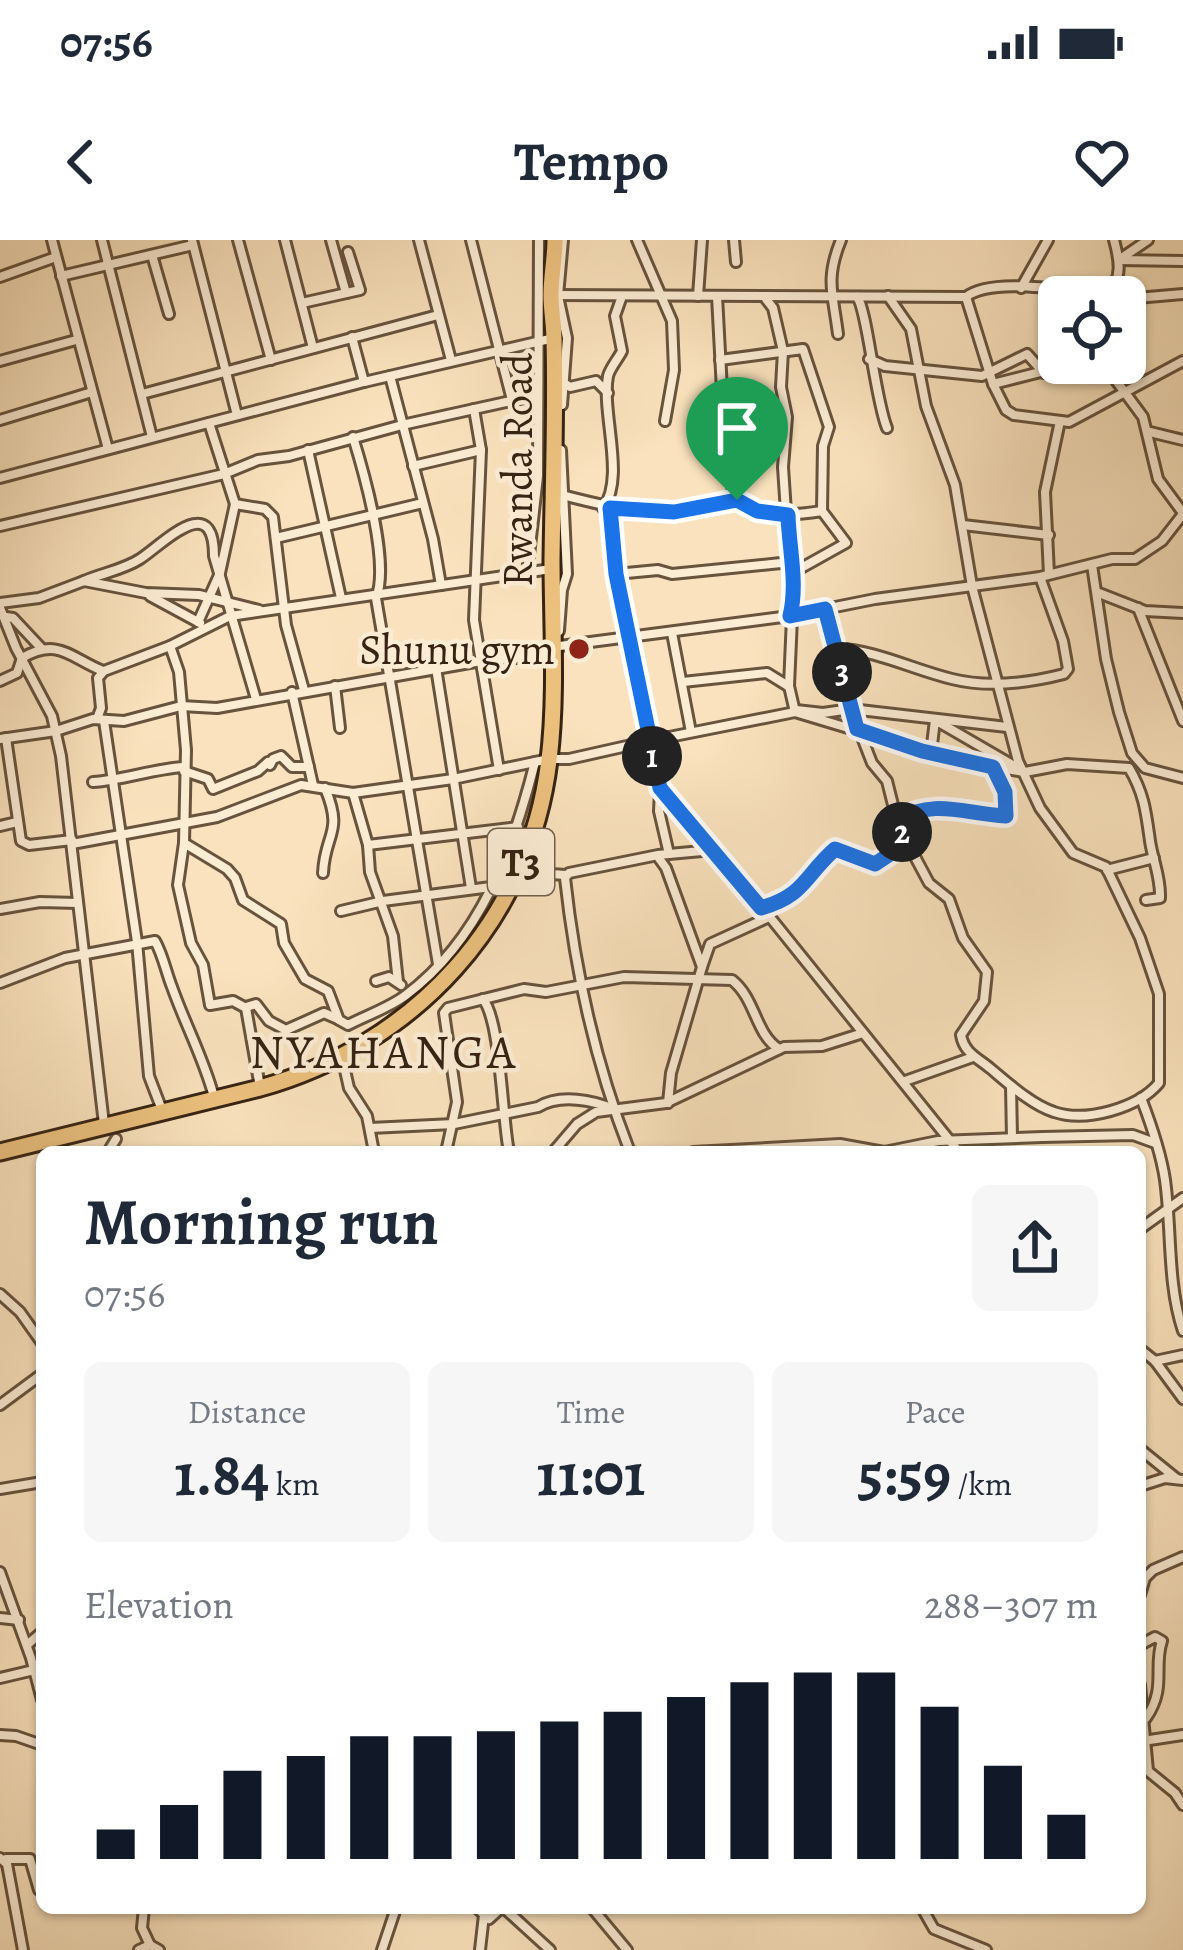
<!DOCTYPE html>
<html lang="en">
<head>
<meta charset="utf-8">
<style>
  :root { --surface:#fff; --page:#f6f6f7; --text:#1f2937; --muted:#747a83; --accent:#111827 }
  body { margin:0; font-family:Alegreya,serif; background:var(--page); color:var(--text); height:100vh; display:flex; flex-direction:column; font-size:45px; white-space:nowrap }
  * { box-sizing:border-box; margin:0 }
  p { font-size:39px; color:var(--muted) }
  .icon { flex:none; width:66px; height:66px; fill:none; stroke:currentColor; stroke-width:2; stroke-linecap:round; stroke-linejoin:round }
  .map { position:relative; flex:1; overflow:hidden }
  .drawer { position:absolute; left:36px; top:906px; width:1110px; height:768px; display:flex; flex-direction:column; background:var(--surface); border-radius:18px; box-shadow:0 3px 9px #0004 }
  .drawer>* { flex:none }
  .tools { position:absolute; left:1038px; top:36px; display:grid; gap:24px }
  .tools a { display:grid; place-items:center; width:108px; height:108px; border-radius:18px; background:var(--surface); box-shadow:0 3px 9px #0004; font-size:60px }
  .pin { position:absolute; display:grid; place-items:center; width:102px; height:102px; color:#fff; margin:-123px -51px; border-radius:50% 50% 50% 0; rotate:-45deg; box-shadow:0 0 12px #0007 }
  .pin .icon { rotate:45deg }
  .km { position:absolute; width:60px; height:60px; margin:-30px; border-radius:50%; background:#222; color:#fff; font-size:33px; line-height:60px; text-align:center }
  .round { display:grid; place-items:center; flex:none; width:126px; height:126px; border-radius:18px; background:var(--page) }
  .head { display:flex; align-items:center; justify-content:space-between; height:204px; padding:0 48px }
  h1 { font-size:66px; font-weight:700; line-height:90px }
  .metrics { display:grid; grid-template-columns:repeat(3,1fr); gap:18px; height:204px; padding:12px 48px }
  .metrics div { display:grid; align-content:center; border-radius:18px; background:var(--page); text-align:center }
  .metrics b { font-size:60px; font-weight:700 }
  .metrics small { font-size:33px; font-weight:400 }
  .metrics p { font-size:33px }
  .chart { height:336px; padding:24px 48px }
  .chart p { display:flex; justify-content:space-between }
  .chart svg { width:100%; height:216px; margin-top:12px; stroke:var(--accent); stroke-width:6 }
  .status { display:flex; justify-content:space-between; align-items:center; height:84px; padding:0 60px; background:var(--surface); direction:ltr }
  .status svg { height:33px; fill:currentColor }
  header { display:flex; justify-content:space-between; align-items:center; height:156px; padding:0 48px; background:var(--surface); font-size:54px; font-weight:700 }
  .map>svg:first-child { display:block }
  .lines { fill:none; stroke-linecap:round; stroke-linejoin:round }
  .minor-casing { stroke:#67533e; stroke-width:14 }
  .highway-casing { stroke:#362313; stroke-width:21 }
  .minor { stroke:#fbecd4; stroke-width:8 }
  .highway { stroke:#ecc17e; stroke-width:15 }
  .route-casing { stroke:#fff; stroke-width:24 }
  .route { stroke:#1a73e8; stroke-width:15 }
  .poi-dot { fill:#8f2418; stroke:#fbecd4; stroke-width:4.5 }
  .labels { text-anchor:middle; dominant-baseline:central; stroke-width:9; stroke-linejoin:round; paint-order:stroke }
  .shield { fill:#fbecd4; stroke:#715f4d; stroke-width:3 }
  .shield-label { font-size:39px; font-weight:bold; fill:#362313 }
  .street-label { font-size:42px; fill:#362313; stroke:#fbecd4 }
  .poi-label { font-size:42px; fill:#362313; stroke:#fbecd4; text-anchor:end }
  .quarter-label { font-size:48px; letter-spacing:3px; fill:#362313; stroke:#fbecd4 }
</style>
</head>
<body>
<div class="status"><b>07:56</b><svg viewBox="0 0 49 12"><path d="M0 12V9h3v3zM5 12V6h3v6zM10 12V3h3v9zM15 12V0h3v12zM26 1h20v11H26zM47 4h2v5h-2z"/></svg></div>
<header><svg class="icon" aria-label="back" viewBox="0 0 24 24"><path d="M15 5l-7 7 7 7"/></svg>Tempo<svg class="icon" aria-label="heart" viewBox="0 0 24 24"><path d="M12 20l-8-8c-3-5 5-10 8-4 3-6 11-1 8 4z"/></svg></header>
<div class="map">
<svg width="1183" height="1710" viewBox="0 0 1183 1710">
  <rect width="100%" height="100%" fill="#f9e2bd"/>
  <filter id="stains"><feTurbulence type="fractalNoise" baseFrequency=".00167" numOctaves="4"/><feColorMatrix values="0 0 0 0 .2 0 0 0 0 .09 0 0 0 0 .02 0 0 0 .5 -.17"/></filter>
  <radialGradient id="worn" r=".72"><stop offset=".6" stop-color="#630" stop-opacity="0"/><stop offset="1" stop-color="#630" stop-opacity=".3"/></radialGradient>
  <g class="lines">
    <g class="minor-casing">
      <g id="minor">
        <path d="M52 0 108 209"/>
        <path d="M102 0 152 197"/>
        <path d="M192 0 237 175"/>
        <path d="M238 0 271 120"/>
        <path d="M285 0 313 108"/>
        <path d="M331 0 346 53"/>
        <path d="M419 0 451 120"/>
        <path d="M471 0 512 160"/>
        <path d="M637 0 672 81 674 130 665 181"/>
        <path d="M734 0 736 22"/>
        <path d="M152 15 169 74"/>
        <path d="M1120 19 1148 0"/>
        <path d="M1119 20 1183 21"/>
        <path d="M61 36 193 5"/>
        <path d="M0 37 56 17"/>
        <path d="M1021 48 1048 0"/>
        <path d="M552 55 966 57C992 36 1072 52 1106 53 1124 41 1119 18 1114 0"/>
        <path d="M698 56 702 0"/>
        <path d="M717 56 723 169 719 204 731 233 733 254C756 279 791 276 822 271L846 303 794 332"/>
        <path d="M857 57C867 68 875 159 887 188"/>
        <path d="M966 57 993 144 1006 170 1014 175 1069 182 1183 121"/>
        <path d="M766 59 773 68 783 111 781 147 787 177 783 227 789 317 794 332 789 446 795 472"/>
        <path d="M1125 59 1183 54"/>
        <path d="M302 63 360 50 348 12"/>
        <path d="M838 94C833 54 825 39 841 0"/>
        <path d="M352 97 364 142"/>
        <path d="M869 119 885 126 982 136 1027 114 1044 133"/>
        <path d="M720 120 803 109 829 187 823 206 822 271"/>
        <path d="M0 121 76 100"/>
        <path d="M390 136 433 299 441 345"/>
        <path d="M564 143 570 147 596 141 608 153"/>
        <path d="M993 144 1064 126 1109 131 1143 177 1158 239 1183 273"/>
        <path d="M142 154 438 75"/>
        <path d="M562 165 567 98 558 56 563 0"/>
        <path d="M474 169 481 210 474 380 499 530"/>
        <path d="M0 180 92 152"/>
        <path d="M209 183 235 264 265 269 273 277 286 385 304 450"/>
        <path d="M1150 192 1183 200"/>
        <path d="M353 197C364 233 390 324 376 358L438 724"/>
        <path d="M308 210 341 358"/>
        <path d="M413 226 481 210"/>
        <path d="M0 238 364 142 554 98"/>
        <path d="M562 255C632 273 665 279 737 260"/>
        <path d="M603 268C626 238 601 173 608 136 610 128 618 119 622 111L615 76 622 56"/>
        <path d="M610 268 616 334 632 399 649 501 795 472 931 513 935 480 1023 531"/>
        <path d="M963 285 1049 295"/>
        <path d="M0 286 224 234 258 220 289 216 402 185 538 155"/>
        <path d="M276 298 423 263"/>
        <path d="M1092 325 1106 419 1119 472 1132 513 1145 528 1183 538"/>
        <path d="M527 333 538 236 539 0"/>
        <path d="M616 334 658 330 672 334 781 323 792 325"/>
        <path d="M1049 334 1045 252 1060 181"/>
        <path d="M84 341C102 333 123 330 140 319 162 305 214 249 214 316L256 459"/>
        <path d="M1099 353 1145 371 1183 373"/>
        <path d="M150 356 200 383"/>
        <path d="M0 363 39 358 84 341 146 353 199 355 259 370"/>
        <path d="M0 368 16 408 52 476 61 516 104 884"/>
        <path d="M1138 368 1183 481"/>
        <path d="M825 369 851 469 872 523 887 541 898 585 929 643 949 659 963 698 987 732 984 761 961 795C964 813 978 818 991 829 1009 844 1032 865 1054 872 1086 883 1138 868 1159 843V754L1140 698 1106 627 1073 613 1040 568 1018 521 972 346 955 245 926 166 911 89 888 56"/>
        <path d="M6 377 13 378 42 409"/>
        <path d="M198 382 220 333 235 264"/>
        <path d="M559 391 562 350 567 334 561 210"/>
        <path d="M672 393 691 492"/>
        <path d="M170 406 179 432 186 510 184 603 178 645 191 703 203 725 210 765 233 761 246 768 260 847"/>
        <path d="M552 407 790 376 875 359 1040 337 1112 319H1135L1162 301 1183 274"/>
        <path d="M835 408C879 411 911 429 952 439 988 448 1029 443 1064 434L1068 429 1063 401 1040 337"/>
        <path d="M436 428 471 648"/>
        <path d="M0 441 17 433 22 418C59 397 70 418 103 431"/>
        <path d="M683 442 767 433 788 446"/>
        <path d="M335 446 340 488"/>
        <path d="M292 452 313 545"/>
        <path d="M796 470 823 473 851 469 1007 487"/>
        <path d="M97 479 101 468 98 438 104 431 170 406 230 376 551 329"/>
        <path d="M104 481 137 702 149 836 162 870"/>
        <path d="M6 498 21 601 29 605 72 600"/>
        <path d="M0 499 56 491 93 479 124 481 181 466 217 468 481 421 552 415"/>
        <path d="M993 527 1025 532 1067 524 1129 528C1144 553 1146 572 1150 601 1153 621 1161 638 1160 658L1146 660"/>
        <path d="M184 531 208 539 213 549 258 531 268 522 270 525 273 519 281 516 292 527H309"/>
        <path d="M93 542C124 540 152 529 184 527"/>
        <path d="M660 551 659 571 669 614"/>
        <path d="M353 553 368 605 370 632 393 696 398 742"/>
        <path d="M896 580C946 554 965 584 1008 573L1005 552 993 527 931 513"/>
        <path d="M0 586 17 582"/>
        <path d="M184 603 227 629 235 638 243 660 281 684 284 703 305 739 328 751 339 780 348 785C367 775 389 768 406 755 481 699 513 609 535 522"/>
        <path d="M72 604 217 577 301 545 353 553 453 539 549 519H569L649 501 667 559 737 636 959 912"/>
        <path d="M368 605 518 587"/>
        <path d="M658 617 666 628 702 727 671 833 668 863"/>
        <path d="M1107 630 1154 618"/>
        <path d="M520 632 566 635"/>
        <path d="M323 633C325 592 344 594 325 548"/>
        <path d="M761 668C807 655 805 636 834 609L873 624 908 601"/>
        <path d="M0 669 40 662 78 663"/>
        <path d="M341 671 383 661 491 647"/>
        <path d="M702 727 710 704 769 677"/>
        <path d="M376 741 389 737 401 745"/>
        <path d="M0 743 65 718 155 701C163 715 166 732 172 747 185 784 204 819 214 857"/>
        <path d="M483 759C501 782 502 878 509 912"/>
        <path d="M246 767 256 764 269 781 286 790 324 773 338 779"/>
        <path d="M342 817 349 848 367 876 374 912"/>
        <path d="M905 841 973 817"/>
        <path d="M1011 846 1012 898"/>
        <path d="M1141 858C1151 884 1161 913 1165 940 1172 990 1167 1043 1183 1091"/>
        <path d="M370 888 454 884 538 867C558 855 584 859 606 866"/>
        <path d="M108 912 116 899"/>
        <path d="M446 912 457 862 444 773 448 768 524 749 546 752 624 737 732 740C756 759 755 794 779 809"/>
        <path d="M553 912 577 884 596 872 666 863 784 807 822 806 863 793"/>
        <path d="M630 912C596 825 575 730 565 638L569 633 658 615 713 610"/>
        <path d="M693 912 840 904 884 912 938 901 1042 897 1133 895 1155 903"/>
        <path d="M1140 989 1183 958"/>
        <path d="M0 1054 20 1072 42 1103"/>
        <path d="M1140 1109 1155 1121 1183 1159"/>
        <path d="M1155 1121 1183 1115"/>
        <path d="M0 1165 42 1134"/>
        <path d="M1140 1209 1177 1239"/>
        <path d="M1140 1246 1165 1238 1183 1240"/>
        <path d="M0 1249 42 1242"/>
        <path d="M0 1332 31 1418 42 1460"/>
        <path d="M1140 1355 1145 1338 1153 1330 1183 1317"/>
        <path d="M0 1378 19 1380"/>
        <path d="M27 1405 42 1392"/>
        <path d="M1140 1405 1155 1397 1162 1401C1153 1427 1167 1448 1146 1478"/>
        <path d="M0 1438 34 1430"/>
        <path d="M1140 1445 1148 1531 1175 1553 1183 1565"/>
        <path d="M0 1495 16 1496 42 1505"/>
        <path d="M1143 1501 1183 1495"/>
        <path d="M0 1618 7 1624 23 1710"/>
        <path d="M6 1619H30L39 1650"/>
        <path d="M144 1668 142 1688 150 1705"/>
        <path d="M477 1668 489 1679 501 1668"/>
        <path d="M504 1668 550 1710"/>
        <path d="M592 1668 627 1710"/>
        <path d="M922 1668 934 1689 986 1710"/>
        <path d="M139 1710 150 1705 159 1710"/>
        <path d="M382 1710 396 1668"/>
        <path d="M480 1710 484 1675"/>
      </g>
    </g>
    <g class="highway-casing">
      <path id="highway" d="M0 912 260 848C414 805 530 681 549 520 557 454 552 385 552 319 553 246 556 173 554 100 554 85 551 70 551 55 551 36 555 18 555 0"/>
    </g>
    <use href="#minor" class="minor"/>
    <use href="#highway" class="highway"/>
  </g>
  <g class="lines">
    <g class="route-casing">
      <path id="route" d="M737 260 757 271 788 275C789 309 798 343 790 376L825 369 857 489 922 511 993 527 1005 552 1006 576C963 574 937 558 896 580L908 602 875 624 835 609C805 635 806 655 761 668L660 548 616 334 610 268 674 272Z"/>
    </g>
    <use href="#route" class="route"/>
  </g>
  <circle class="poi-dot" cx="579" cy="409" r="12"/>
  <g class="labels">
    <rect class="shield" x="488" y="589" width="66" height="66" rx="9"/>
    <g class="shield-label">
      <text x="521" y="622">T3</text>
    </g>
    <g class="street-label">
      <text transform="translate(517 230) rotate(-90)">Rwanda Road</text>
    </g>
    <g class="poi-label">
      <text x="555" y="409">Shunu gym</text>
    </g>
    <g class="quarter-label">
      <text x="384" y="812">NYAHANGA</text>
    </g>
  </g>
  <rect width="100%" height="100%" filter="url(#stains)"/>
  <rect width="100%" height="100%" fill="url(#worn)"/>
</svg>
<div class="tools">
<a><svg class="icon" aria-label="locate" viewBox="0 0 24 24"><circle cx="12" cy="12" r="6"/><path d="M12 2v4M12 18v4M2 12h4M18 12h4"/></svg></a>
</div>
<div class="pin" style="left:737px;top:260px;background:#1e9e55"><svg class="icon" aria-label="arrive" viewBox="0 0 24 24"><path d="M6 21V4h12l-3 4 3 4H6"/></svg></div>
<b class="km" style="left:652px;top:516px">1</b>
<b class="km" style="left:902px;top:592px">2</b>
<b class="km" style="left:842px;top:432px">3</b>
<section class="drawer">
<div class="head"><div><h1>Morning run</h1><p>07:56</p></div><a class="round"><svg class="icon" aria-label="share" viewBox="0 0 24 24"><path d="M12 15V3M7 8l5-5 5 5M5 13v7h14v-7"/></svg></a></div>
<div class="metrics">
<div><p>Distance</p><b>1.84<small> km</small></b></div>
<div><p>Time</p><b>11:01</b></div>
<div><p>Pace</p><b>5:59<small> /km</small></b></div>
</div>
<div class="chart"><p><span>Elevation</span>288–307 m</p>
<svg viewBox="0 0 160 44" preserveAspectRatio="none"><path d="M5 44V38M15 44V33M25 44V26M35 44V23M45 44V19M55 44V19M65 44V18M75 44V16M85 44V14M95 44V11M105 44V8M115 44V6M125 44V6M135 44V13M145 44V25M155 44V35"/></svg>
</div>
</section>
</div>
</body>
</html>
